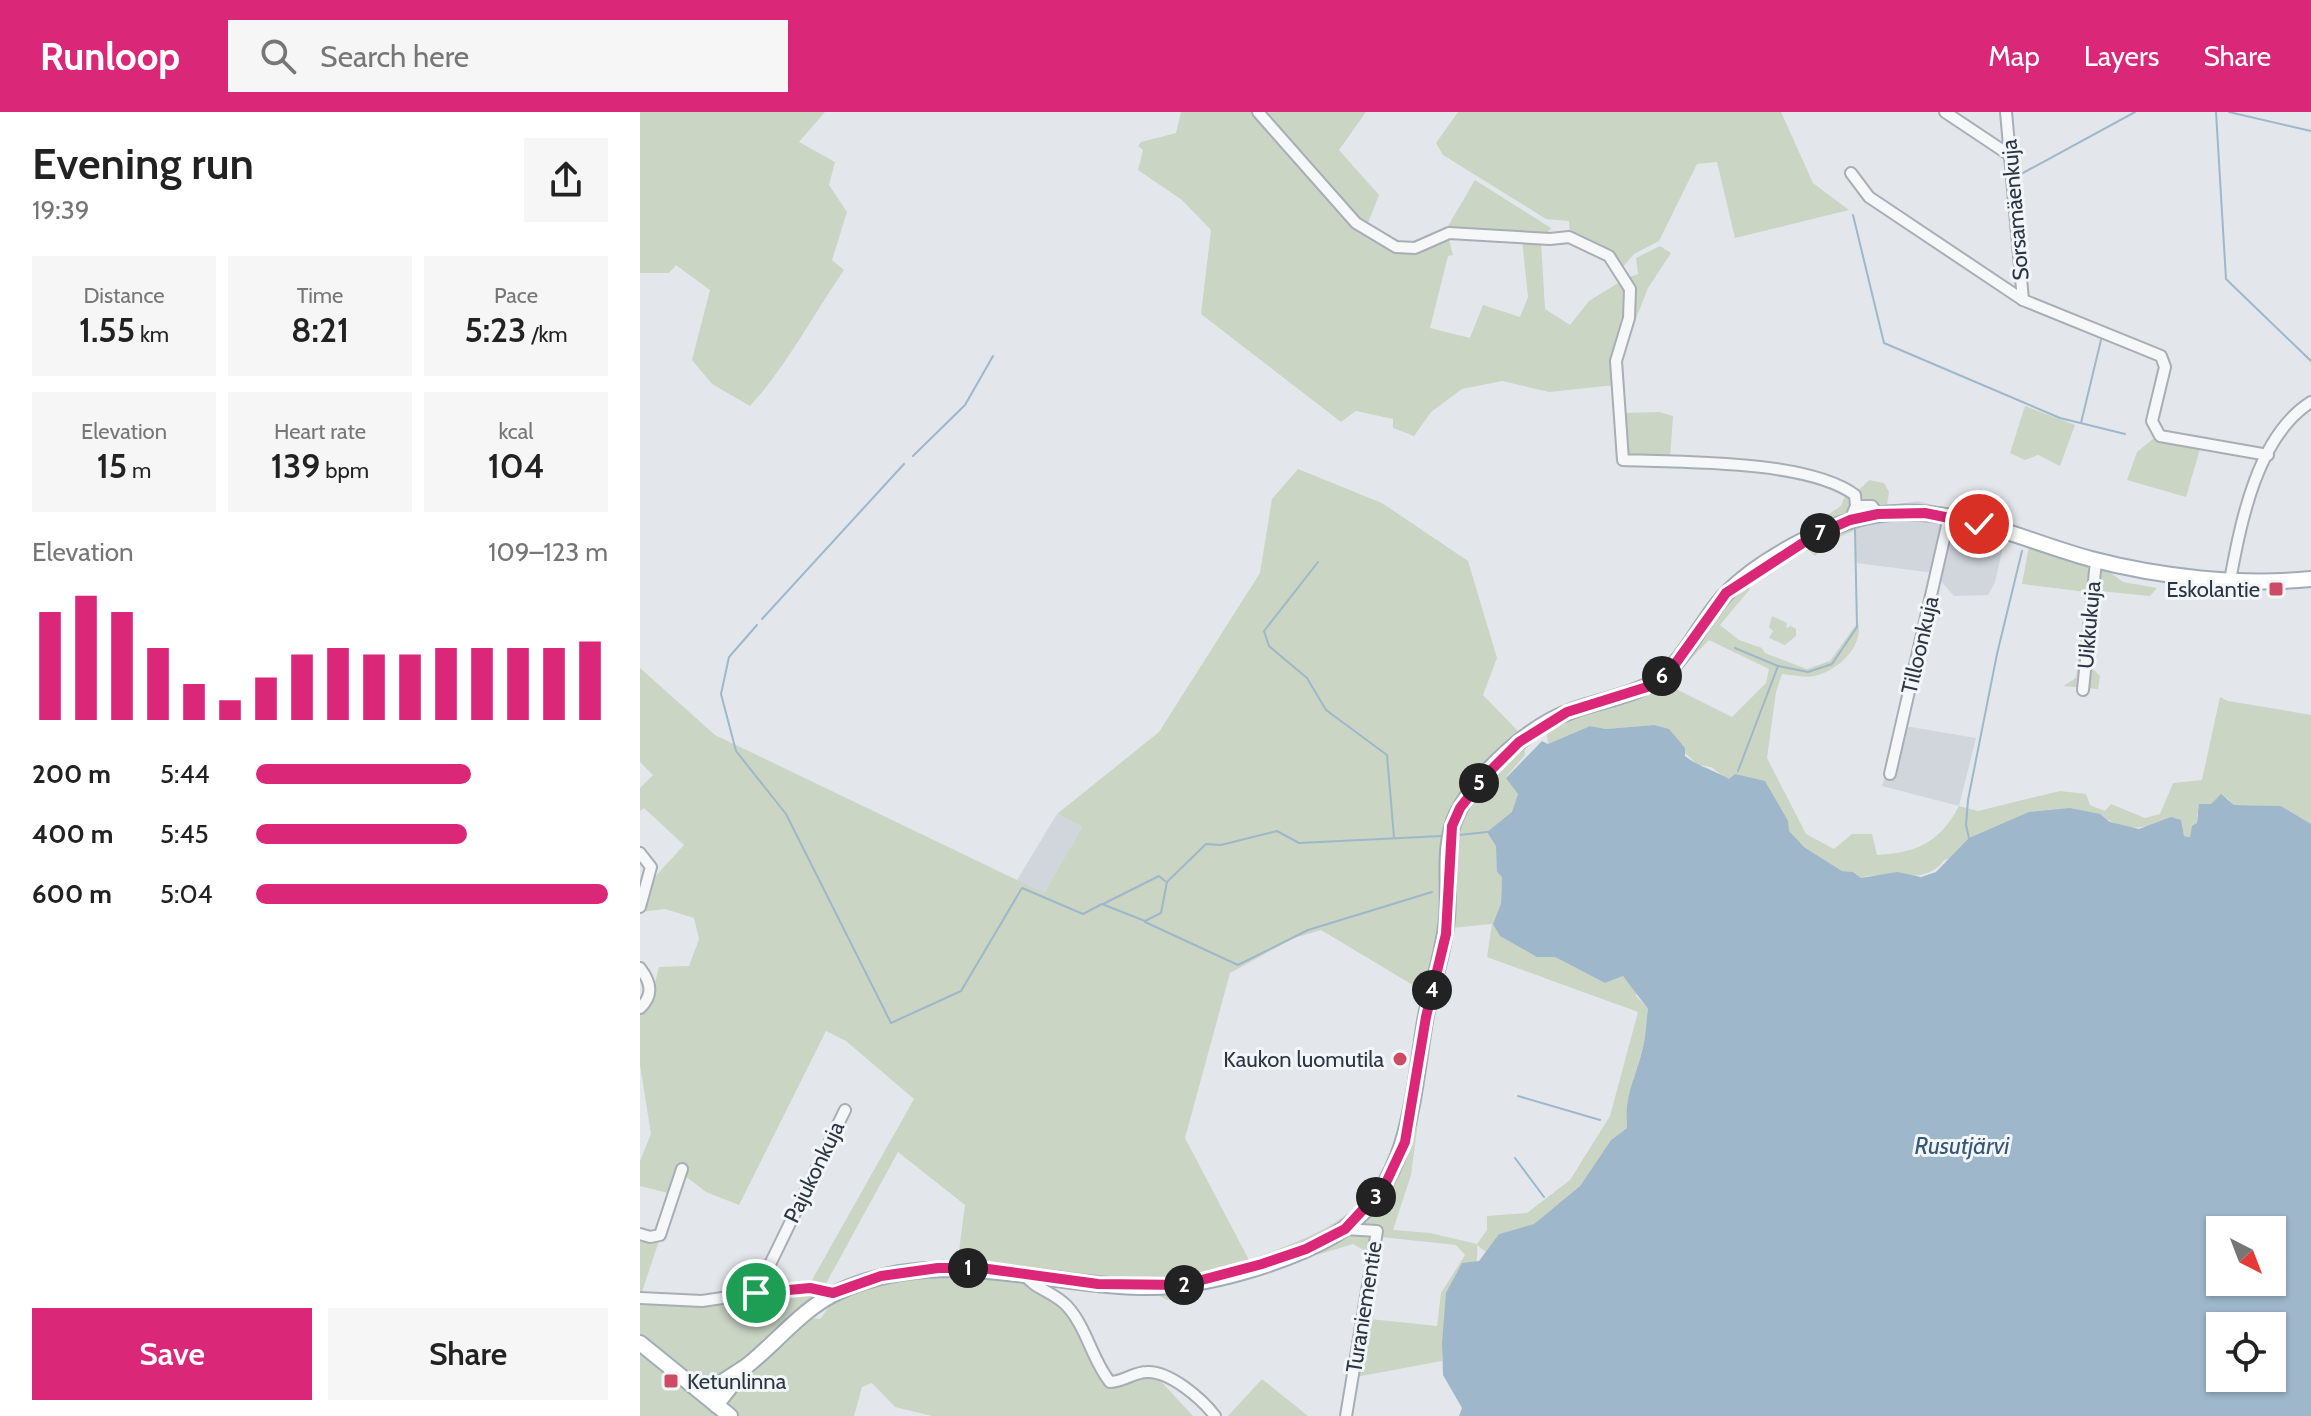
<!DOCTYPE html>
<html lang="en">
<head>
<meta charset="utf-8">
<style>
  :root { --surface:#fff; --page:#f6f6f6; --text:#222; --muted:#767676; --accent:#db2777 }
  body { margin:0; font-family:Cabin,sans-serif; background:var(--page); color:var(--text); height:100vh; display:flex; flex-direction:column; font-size:30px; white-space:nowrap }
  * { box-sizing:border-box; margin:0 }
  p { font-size:26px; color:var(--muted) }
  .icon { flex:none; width:44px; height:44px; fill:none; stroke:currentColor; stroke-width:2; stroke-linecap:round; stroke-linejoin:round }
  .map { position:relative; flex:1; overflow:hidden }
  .details { display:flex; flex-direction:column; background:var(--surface); width:640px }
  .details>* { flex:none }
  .needle { width:52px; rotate:138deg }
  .controls { position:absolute; left:1566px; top:1104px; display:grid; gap:16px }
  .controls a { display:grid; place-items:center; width:80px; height:80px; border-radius:0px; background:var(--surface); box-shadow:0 2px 6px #0004; font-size:40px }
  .pin { position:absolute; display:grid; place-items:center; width:68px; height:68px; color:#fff; margin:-34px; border:4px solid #fff; border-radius:50%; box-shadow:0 2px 8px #0007 }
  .km { position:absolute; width:40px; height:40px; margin:-20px; border-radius:50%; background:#222; color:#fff; font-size:22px; line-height:40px; text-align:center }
  .round { display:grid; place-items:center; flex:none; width:84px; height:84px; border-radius:0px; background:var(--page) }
  .overview { display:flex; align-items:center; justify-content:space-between; height:136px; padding:0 32px }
  h1 { font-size:44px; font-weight:600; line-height:60px }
  .metrics { display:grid; grid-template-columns:repeat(3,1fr); gap:12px; height:136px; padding:8px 32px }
  .metrics div { display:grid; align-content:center; border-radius:0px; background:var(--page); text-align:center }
  .metrics b { font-size:34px; font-weight:600 }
  .metrics small { font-size:22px; font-weight:400 }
  .metrics p { font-size:22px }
  .chart { height:224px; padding:16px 32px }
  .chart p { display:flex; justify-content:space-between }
  .chart svg { width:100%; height:144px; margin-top:8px; stroke:var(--accent); stroke-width:6 }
  .cta { display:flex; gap:16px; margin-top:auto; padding:16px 32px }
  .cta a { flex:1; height:92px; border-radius:0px; background:var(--accent); color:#fff; font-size:32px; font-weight:600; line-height:92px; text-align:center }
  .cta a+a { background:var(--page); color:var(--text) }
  ul { padding:0 32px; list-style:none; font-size:26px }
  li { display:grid; grid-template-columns:128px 96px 1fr; align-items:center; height:60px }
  li i { height:20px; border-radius:10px; background:var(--accent) }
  header { display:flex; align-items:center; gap:48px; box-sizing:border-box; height:112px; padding:0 40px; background:var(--accent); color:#fff }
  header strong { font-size:38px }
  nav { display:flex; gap:44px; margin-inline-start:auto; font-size:28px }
  .search { width:560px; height:72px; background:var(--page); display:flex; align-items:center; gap:20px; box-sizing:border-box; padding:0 28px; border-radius:0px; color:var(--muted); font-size:30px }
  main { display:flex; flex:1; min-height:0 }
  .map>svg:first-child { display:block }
  .built { fill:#d1d6dd }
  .green { fill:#cad5c4; fill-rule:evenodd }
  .water { fill:#9fb7ca; fill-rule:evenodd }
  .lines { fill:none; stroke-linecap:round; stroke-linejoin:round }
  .stream { stroke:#9fb7ca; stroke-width:2 }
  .minor-casing { stroke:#a8aeb5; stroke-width:14 }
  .major-casing { stroke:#a2acb7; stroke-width:18 }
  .minor { stroke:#f6f7f9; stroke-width:10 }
  .major { stroke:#fff; stroke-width:14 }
  .route-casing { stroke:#fff; stroke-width:16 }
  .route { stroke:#db2777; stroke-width:10 }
  .poi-dot { fill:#ce4b66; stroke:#f3f6f8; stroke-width:3 }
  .labels { text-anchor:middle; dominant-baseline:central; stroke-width:6; stroke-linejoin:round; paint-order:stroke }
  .street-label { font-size:22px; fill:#2b3543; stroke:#f3f6f8 }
  .poi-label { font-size:22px; fill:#2b3543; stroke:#f3f6f8; text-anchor:end }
  .water-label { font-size:24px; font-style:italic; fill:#355777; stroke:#f3f6f8 }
</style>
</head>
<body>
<header>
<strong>Runloop</strong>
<div class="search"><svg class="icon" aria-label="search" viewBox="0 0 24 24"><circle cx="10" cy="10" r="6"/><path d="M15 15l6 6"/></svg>Search here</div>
<nav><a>Map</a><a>Layers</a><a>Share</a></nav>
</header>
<main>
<section class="details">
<div class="overview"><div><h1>Evening run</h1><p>19:39</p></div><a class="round"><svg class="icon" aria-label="share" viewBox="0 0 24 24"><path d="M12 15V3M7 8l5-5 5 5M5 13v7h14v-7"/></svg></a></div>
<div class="metrics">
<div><p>Distance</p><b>1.55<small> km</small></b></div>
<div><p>Time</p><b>8:21</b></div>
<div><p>Pace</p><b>5:23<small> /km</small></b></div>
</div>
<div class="metrics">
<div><p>Elevation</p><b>15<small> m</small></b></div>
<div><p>Heart rate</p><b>139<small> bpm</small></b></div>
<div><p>kcal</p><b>104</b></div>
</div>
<div class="chart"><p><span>Elevation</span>109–123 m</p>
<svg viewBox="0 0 160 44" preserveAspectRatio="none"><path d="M5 44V11M15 44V6M25 44V11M35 44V22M45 44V33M55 44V38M65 44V31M75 44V24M85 44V22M95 44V24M105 44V24M115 44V22M125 44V22M135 44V22M145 44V22M155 44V20"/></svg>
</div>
<ul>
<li><b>200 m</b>5:44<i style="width:61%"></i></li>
<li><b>400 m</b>5:45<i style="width:60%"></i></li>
<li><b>600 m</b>5:04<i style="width:100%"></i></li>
</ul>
<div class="cta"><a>Save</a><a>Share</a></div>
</section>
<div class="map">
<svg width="1671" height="1304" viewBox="0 0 1671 1304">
  <rect width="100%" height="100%" fill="#e3e7eb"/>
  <g class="built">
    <path d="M1278 389 1368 413 1355 470 1348 483 1314 484 1294 461 1216 451 1215 415 1240 407 1238 395Z"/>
    <path d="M1259 613 1336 626 1319 694 1242 674Z"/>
    <path d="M417 702 442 715 404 781 376 770Z"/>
  </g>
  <g class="green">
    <path d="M0 0H185L159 30 195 50 189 73 207 100 192 148 204 158C173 203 146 255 110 294L72 272 52 248 70 178 36 153 29 161H0Z"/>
    <path d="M541 0H614L696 94 755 138 809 128 813 143 808 144 790 216 830 226 843 193 880 205 888 185 882 128 901 129 905 197 930 213 949 189 983 168 988 178 975 273 909 280 862 269 822 277 791 300 774 324 753 316V307L716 299 701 310 561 202 571 118 542 88 498 58 503 38 498 34 501 30 536 21Z"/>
    <path d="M622 0H726L699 38 739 83 726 116Z"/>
    <path d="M818 0H1141L1173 71 1209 98 1095 126 1077 50 1057 52 1019 129 994 142 982 156 930 122 929 109 906 107 803 43 796 31Z"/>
    <path d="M835 68 911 116 905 124 810 118 808 114Z"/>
    <path d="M1020 134 1031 141 1008 176 986 232 987 166 998 162 996 146Z"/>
    <path d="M1385 294 1435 313 1420 354 1398 343 1385 348 1370 341Z"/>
    <path d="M1019 300 1033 304 1030 347 985 345 982 301Z"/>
    <path d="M1513 327 1560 337 1546 385 1487 368 1497 340Z"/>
    <path d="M658 357 742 391 828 449 857 546 843 583 882 623 1022 566 1026 572 1092 605 1126 571 1129 557 1069 528 1032 566 1027 562 1055 524 1104 471 1110 477 1080 513 1099 528 1122 536 1125 541 1167 557 1190 549 1218 510C1224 534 1198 559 1174 564 1165 566 1152 563 1142 562L1136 580 1127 646 1166 722 1194 737 1212 722H1232L1237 743C1277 741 1300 730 1319 694L1338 699 1420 679 1446 682 1450 693 1465 699 1471 692 1505 706 1520 702 1533 671 1562 668 1580 585 1588 589 1671 603V712L1641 694 1594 693 1587 686 1557 702V712L1551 725 1544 724 1542 715 1531 705C1507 718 1482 721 1460 702L1304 748C1285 776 1251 756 1221 766L1213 760 1202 759 1164 735 1089 668 1071 655 1058 653 1014 613 966 617 950 614 908 632 906 617 885 632V643L866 665 878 682 873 700 847 720 857 734V760L862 765 861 792 897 845H915L965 871 983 864 997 878 996 884 1008 897C1006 909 1006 923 1003 935 996 964 984 985 987 1016L971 1028 940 1074 894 1112 859 1122 846 1140 837 1133C841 1174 802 1208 802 1249L710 1266 720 1206 797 1214 801 1181 825 1143 816 1133 741 1125 729 1148 722 1137 713 1132 527 1188 511 1179 385 1167C395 1182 413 1181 425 1195 443 1217 455 1250 468 1274L516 1264 553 1304H292L255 1295 232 1271 222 1275 214 1304H0V1122L19 1129 1 1183 55 1188 168 1175 274 987 206 929 186 919 99 1093 66 1080 44 1063 32 1082 0 1074V1049L11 1022 0 953V899L10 890 19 855 49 854 59 827 54 806 25 797 0 800 12 768 44 733 4 696 0 699V676L13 663 0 650V556L75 623 404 781 442 715 417 702 519 620 620 461 632 387ZM852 812 847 845 998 900 970 1004 930 1068 887 1101 847 1104V1118L837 1132 790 1121 753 1118 771 1063 795 882 811 816ZM681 818 786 881 770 976 765 980 750 1053 721 1096 717 1094C685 1122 649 1133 609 1148L545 1026 590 861 654 826ZM258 1040 325 1093 317 1154 219 1170 194 1188 180 1207 172 1206 98 1274 146 1213 188 1179 183 1177Z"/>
    <path d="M1229 368 1244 371 1249 380 1247 394 1239 395 1241 407 1190 429 1175 444 1169 438 1152 444 1144 432 1201 394 1210 371 1218 379Z"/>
    <path d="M1389 434 1463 455 1483 470 1517 476 1510 484 1459 479 1450 554 1460 564 1458 577 1423 574 1436 566 1446 480 1382 472Z"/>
    <path d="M1132 504 1147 511 1146 516 1151 514 1156 517V524L1145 533 1129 526 1133 519 1129 515Z"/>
    <path d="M622 1267 668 1304H588Z"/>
  </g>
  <path class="water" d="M1014 613 1029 617 1045 636V644C1059 655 1074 658 1089 667L1095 662 1125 669 1148 709 1149 719 1164 735 1202 759 1213 760 1221 766 1257 760 1281 765 1296 760 1329 726 1389 700 1430 696 1460 702 1470 710 1499 717 1531 705 1541 708 1544 724 1550 725 1552 714 1557 711 1559 692H1571L1581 682 1594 693 1641 694 1671 712V1304H819L822 1296 803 1263 802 1231 806 1181 822 1151 839 1149 859 1122 894 1112 940 1074 971 1028 987 1016C984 982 996 966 1003 935 1006 923 1006 910 1008 897L983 864 965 871 915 845H897L860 824 853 812 861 792 862 765 857 760 856 734 847 720 872 700 878 682 866 666 902 629 908 632 950 614 966 617ZM1580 1118H1632V1170H1580ZM1580 1214H1632V1266H1580Z"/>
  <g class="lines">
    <g class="stream">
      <path d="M1576 0 1586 167 1671 249"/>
      <path d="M1589 0 1671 19"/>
      <path d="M1381 62 1495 0"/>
      <path d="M1213 103 1244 231 1420 306 1485 322"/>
      <path d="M1441 311 1461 228"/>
      <path d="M273 344 325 293 353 244"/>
      <path d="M678 450 624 519 629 534 667 566 686 598 747 643 754 725"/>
      <path d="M122 507 264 352"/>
      <path d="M117 513 89 545 81 582 96 639 146 702 251 911 321 879 382 776 443 802 462 792 505 809 521 801 527 770 566 732 581 733 637 719 659 731 802 724"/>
      <path d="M1095 536 1138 554"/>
      <path d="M1098 659 1138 554 1168 560 1192 552 1217 515 1215 418"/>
      <path d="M819 723 847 720"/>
      <path d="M1329 726 1326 713 1328 688 1357 542 1382 439"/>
      <path d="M463 792 519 764 525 769"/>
      <path d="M505 810 598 853 668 818 792 780"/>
      <path d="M878 984 960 1008"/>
      <path d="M875 1046 904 1085"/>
    </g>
    <g class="minor-casing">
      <g id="minor">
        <path d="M618 0 716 111 756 135 775 136 809 121 910 127 929 125 969 144 990 177 989 206 976 249 983 348C1042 350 1168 348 1215 383L1216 394 1210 408"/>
        <path d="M1305 0 1371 44"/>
        <path d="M1366 0 1383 188 1521 244 1525 255 1512 309 1520 324 1628 343"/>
        <path d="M1211 61 1229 85 1383 188"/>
        <path d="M1216 394H1232L1238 402"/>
        <path d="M1590 468C1601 410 1617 324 1671 290"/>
        <path d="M1443 578 1456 449"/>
        <path d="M1250 662 1309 405"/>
        <path d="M0 741 11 755 0 795"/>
        <path d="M0 856C11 870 14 883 0 896"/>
        <path d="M705 1117 737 1119 706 1304"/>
        <path d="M0 1122 10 1125 20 1123 42 1057"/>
        <path d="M383 1161C395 1178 413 1179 427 1194 447 1216 452 1248 470 1270 483 1270 494 1260 507 1260 530 1259 562 1287 575 1304"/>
        <path d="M193 1181 170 1176 116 1181 205 998"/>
        <path d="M0 1186 62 1189 116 1181"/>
      </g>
    </g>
    <g class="major-casing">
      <g id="major">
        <path d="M0 1231 90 1304"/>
        <path d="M66 1284C78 1270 93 1264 108 1253 137 1230 163 1196 198 1180 301 1132 404 1175 511 1175 565 1175 646 1151 693 1124 770 1079 772 988 785 909 791 875 804 841 807 806 810 772 802 733 817 702 838 660 890 613 934 598 967 586 1004 583 1030 557 1052 535 1065 503 1087 481 1119 448 1189 410 1235 403 1309 390 1381 428 1451 447 1520 465 1600 474 1671 467"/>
        <path d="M76 1293 103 1259"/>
      </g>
    </g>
    <use href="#minor" class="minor"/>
    <use href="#major" class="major"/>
  </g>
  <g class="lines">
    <g class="route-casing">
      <path id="route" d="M116 1181 170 1176 193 1181 241 1164 298 1156H341L458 1172 543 1173 622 1152 666 1137 705 1117 744 1075 765 1030 786 905 806 822 812 714 820 696 843 666 879 630 927 600 1007 575 1033 555 1086 481 1172 425 1210 408 1238 402 1285 401 1339 412"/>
    </g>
    <use href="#route" class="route"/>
  </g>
  <g class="poi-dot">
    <rect x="1628" y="469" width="16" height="16" rx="4"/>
    <circle cx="760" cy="947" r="8"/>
    <rect x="23" y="1261" width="16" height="16" rx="4"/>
  </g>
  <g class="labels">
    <g class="street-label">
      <text transform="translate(1375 98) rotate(-95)">Sorsamäenkuja</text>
      <text transform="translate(1449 513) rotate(-85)">Uikkukuja</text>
      <text transform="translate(1280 533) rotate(-77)">Tilloonkuja</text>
      <text transform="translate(174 1060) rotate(-64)">Pajukonkuja</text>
      <text transform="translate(724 1195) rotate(-81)">Turaniementie</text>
    </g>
    <g class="poi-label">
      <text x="1620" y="477">Eskolantie</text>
      <text x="744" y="947">Kaukon luomutila</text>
      <text x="47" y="1269" text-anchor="start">Ketunlinna</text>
    </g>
    <g class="water-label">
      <text x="1322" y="1033">Rusutjärvi</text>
    </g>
  </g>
</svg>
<div class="controls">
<a><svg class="needle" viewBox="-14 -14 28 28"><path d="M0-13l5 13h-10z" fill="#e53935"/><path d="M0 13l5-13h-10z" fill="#767676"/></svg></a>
<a><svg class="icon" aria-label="locate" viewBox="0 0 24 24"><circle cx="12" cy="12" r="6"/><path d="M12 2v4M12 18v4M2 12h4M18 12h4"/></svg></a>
</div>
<div class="pin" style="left:116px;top:1181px;background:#1e9e55"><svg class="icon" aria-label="arrive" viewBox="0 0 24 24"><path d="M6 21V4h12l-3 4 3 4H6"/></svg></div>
<div class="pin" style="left:1339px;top:412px;background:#d93025"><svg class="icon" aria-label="check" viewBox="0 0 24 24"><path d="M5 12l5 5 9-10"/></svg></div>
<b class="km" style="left:328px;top:1156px">1</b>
<b class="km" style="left:544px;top:1173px">2</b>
<b class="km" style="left:736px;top:1085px">3</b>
<b class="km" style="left:792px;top:878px">4</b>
<b class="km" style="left:839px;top:671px">5</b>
<b class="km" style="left:1022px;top:564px">6</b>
<b class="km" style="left:1180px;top:421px">7</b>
</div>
</main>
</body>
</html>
